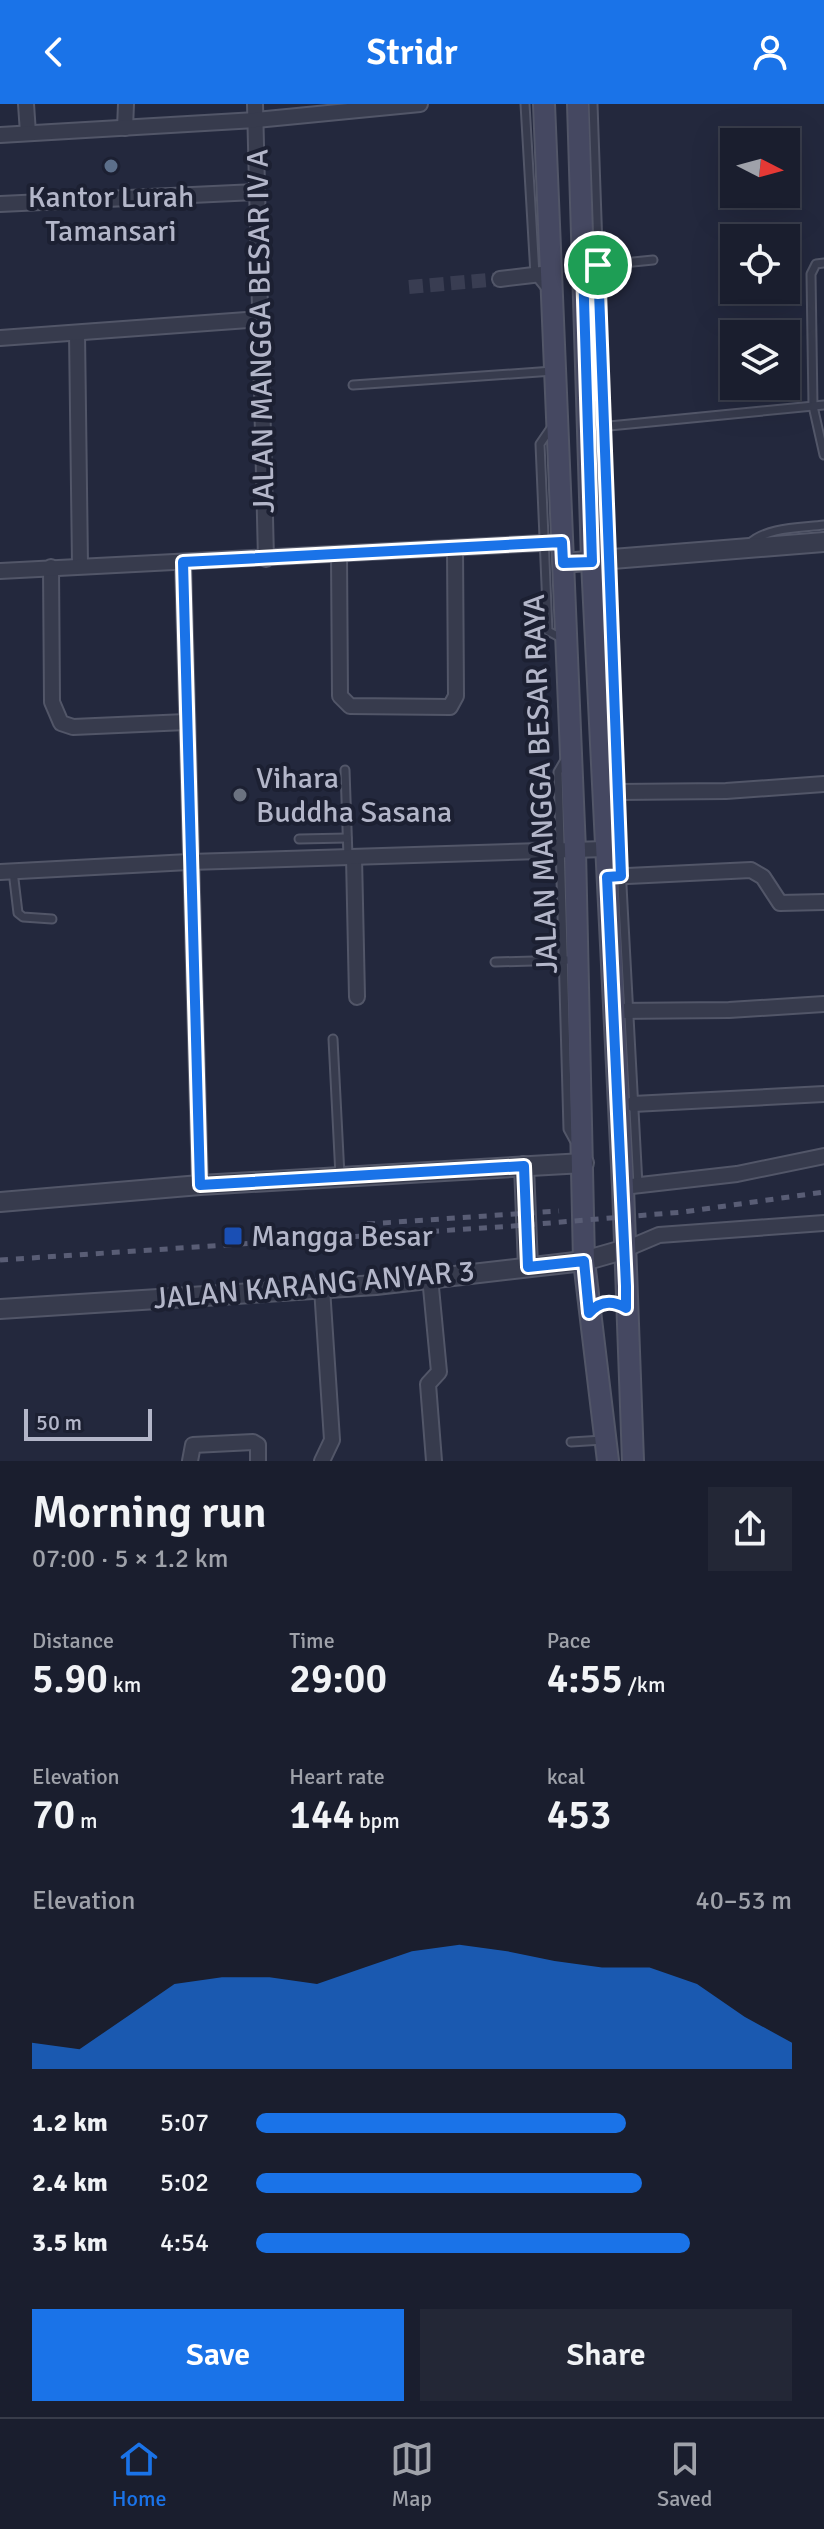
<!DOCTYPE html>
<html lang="en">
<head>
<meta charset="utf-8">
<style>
  :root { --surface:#1a1e2e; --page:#232736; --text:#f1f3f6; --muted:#9fa2aa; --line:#383c4a; --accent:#1a73e8 }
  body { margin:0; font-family:Signika,sans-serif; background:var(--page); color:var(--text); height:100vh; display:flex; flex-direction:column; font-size:30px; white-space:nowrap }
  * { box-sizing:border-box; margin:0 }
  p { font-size:26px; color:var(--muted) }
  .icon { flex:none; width:44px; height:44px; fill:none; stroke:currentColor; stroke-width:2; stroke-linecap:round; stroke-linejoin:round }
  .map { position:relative; height:1357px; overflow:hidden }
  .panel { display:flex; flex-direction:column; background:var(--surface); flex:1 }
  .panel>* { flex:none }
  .needle { width:52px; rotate:96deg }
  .controls { position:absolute; left:720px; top:24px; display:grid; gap:16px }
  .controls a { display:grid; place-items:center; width:80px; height:80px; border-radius:0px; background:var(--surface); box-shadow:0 8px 32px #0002,0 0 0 2px var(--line); font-size:40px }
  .scale { position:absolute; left:24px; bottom:20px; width:128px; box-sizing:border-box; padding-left:8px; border:4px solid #b3b6c9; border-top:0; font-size:22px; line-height:28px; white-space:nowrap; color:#b3b6c9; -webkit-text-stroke:6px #1c2032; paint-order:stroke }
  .pin { position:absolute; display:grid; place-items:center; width:68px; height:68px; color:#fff; margin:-34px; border:4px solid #fff; border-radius:50%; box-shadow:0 2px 8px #0007 }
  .round { display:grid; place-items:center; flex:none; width:84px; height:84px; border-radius:0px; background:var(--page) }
  .head { display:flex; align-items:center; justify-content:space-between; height:136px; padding:0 32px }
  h1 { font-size:44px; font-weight:600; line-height:60px }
  .metrics { display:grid; grid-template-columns:repeat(3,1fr); gap:12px; height:136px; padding:8px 32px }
  .metrics div { display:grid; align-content:center }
  .metrics b { font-size:40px; font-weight:600 }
  .metrics small { font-size:22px; font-weight:400 }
  .metrics p { font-size:22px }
  .chart { height:224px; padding:16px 32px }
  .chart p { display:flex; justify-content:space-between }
  .chart svg { width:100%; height:144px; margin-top:8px; fill:var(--accent); opacity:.7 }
  .action { display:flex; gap:16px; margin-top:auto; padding:16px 32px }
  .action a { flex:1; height:92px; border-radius:0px; background:var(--accent); color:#fff; font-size:32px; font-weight:600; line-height:92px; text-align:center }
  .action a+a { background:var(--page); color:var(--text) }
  ul { padding:0 32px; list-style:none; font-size:26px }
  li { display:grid; grid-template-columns:128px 96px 1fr; align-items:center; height:60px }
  li i { height:20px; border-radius:10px; background:var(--accent) }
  header { display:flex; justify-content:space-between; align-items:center; height:104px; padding:0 32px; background:var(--accent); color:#fff; font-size:36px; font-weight:600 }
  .tabs { display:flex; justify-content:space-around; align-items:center; height:112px; border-top:2px solid var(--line); background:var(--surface); font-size:22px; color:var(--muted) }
  .tabs a { display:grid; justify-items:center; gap:4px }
  .tabs .active { color:var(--accent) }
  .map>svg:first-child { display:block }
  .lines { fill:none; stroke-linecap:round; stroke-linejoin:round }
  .minor-tunnel { stroke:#393d52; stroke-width:14; stroke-dasharray:14 7; stroke-linecap:butt }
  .service-casing { stroke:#525668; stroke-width:11 }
  .minor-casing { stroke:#525668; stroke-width:18 }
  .tertiary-casing { stroke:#525668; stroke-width:22 }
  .secondary-casing { stroke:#525668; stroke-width:24 }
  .service { stroke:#373b4d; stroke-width:7 }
  .minor { stroke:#373b4d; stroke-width:14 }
  .tertiary { stroke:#373b4d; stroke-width:18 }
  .secondary { stroke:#454861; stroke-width:20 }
  .rail { stroke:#595d75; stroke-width:5; stroke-dasharray:8 8; stroke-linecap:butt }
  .route-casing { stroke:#fff; stroke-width:16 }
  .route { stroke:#1a73e8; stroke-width:10 }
  .service-dot { fill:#5c6f8a; stroke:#1c2032; stroke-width:3 }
  .worship-dot { fill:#6b7280; stroke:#1c2032; stroke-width:3 }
  .transit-dot { fill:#1a4fb4; stroke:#1c2032; stroke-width:3 }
  .labels { text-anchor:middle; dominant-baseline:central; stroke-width:8; stroke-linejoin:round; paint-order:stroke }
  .poi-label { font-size:30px; fill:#b3b6c9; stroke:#1c2032; text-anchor:start }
  .street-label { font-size:30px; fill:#b3b6c9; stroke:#1c2032 }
</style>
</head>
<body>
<header><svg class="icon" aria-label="back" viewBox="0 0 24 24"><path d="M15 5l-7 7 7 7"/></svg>Stridr<svg class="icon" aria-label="person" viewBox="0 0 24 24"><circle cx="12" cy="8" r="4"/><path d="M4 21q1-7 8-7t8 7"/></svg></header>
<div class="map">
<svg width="824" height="1357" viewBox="0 0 824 1357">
  <rect width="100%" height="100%" fill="#23283d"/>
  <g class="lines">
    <path class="minor-tunnel" d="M409 183 500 175"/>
    <g class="service-casing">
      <g id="service">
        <path d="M525 0 535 171 547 186"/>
        <path d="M593 0 617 688 638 1081"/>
        <path d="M824 159 816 160 811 170 813 302 824 351"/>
        <path d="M593 162 653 156"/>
        <path d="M353 281 553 267"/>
        <path d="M599 323 824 301"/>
        <path d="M551 324 540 340 548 527 563 535"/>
        <path d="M749 440C766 423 802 424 824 421"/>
        <path d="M565 656 558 668 568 1025 574 1036"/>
        <path d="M345 666 348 753"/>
        <path d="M299 735 347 734"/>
        <path d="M13 767 18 809 23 813 52 815"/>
        <path d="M495 858 568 856"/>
        <path d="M333 935 340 1072"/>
        <path d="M571 1338 603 1336"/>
      </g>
    </g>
    <g class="minor-casing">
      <g id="minor">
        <path d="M26 0 28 29"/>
        <path d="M255 0 266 455"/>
        <path d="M125 24 126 0"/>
        <path d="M0 31 256 16 420 0"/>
        <path d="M0 100 256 88"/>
        <path d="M500 175 550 169"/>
        <path d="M77 229 80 461"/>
        <path d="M0 234 261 215"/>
        <path d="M339 451 340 592 350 602 450 603 456 592 455 445"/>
        <path d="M183 458 200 1081"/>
        <path d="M51 463 52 598 61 619 73 623 186 618"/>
        <path d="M0 467 562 438"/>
        <path d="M617 688 726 687 824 680"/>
        <path d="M354 753 357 893"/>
        <path d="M0 768 189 758 605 745"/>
        <path d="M607 773 751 766 763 773 780 799 824 798"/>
        <path d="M614 907 729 906 824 900"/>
        <path d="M633 1000 824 990"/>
        <path d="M623 1083 737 1070 824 1052"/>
        <path d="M626 1145 659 1131 824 1119"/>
        <path d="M430 1173 439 1268 428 1280 434 1357"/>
        <path d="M322 1184 332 1336 322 1357"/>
        <path d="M190 1357 193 1341 253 1338 258 1341V1357"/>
      </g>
    </g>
    <g class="tertiary-casing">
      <g id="tertiary">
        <path d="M563 459 824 438"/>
        <path d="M524 1062 528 1163"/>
        <path d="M0 1098 200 1081 584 1059"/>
        <path d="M0 1205 376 1181 584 1157 626 1145"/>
      </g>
    </g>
    <g class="secondary-casing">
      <g id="secondary">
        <path d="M544 0 575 746 584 1157 608 1357"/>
        <path d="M578 0 592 458 623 1083 633 1357"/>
      </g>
    </g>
    <use href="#service" class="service"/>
    <use href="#minor" class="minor"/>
    <use href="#tertiary" class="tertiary"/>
    <use href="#secondary" class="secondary"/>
    <g class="rail">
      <path d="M367 1120 559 1107"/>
      <path d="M0 1156 513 1122 683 1108 824 1088"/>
    </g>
  </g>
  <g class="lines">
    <g class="route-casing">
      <path id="route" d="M598 161 621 772 607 773 626 1182V1204C612 1196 600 1197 589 1209L584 1157 528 1163 524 1062 200 1081 183 458 562 438 563 459 592 458 583 163Z"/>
    </g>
    <use href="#route" class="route"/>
  </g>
  <circle class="service-dot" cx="111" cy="62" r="8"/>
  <circle class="worship-dot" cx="240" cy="691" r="8"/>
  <rect class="transit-dot" x="223" y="1122" width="20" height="20" rx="4"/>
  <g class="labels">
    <g class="poi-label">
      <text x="111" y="93" text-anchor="middle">Kantor Lurah<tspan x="111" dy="34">Tamansari</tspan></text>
      <text x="256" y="674">Vihara<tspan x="256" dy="34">Buddha Sasana</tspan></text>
      <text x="251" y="1132">Mangga Besar</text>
    </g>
    <g class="street-label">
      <text transform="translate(261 227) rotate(-91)">JALAN MANGGA BESAR IV A</text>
      <text transform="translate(541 680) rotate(-92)">JALAN MANGGA BESAR RAYA</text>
      <text transform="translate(314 1181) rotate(-5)">JALAN KARANG ANYAR 3</text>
    </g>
  </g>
</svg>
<div class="controls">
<a><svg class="needle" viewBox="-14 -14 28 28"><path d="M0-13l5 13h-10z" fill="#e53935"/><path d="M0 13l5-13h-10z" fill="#9fa2aa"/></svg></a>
<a><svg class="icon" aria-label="locate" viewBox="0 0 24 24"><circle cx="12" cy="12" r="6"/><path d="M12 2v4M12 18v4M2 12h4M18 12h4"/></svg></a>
<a><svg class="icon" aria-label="layers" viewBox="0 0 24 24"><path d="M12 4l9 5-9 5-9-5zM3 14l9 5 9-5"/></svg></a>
</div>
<div class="scale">50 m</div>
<div class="pin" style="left:598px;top:161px;background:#1e9e55"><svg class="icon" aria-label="arrive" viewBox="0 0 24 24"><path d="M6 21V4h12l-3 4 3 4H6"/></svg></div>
</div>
<section class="panel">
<div class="head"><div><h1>Morning run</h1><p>07:00 · 5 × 1.2 km</p></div><a class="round"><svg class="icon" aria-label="share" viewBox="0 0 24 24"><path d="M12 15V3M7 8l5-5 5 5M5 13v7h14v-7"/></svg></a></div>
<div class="metrics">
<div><p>Distance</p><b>5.90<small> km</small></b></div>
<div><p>Time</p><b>29:00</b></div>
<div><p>Pace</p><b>4:55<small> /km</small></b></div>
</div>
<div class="metrics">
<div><p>Elevation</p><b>70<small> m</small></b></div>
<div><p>Heart rate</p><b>144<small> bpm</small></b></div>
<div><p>kcal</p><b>453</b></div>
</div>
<div class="chart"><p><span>Elevation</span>40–53 m</p>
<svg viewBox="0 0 160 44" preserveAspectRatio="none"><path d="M0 44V36L10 38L20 28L30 18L40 16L50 16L60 18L70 13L80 8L90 6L100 8L110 11L120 13L130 13L140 18L150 28L160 36V44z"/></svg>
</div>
<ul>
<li><b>1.2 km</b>5:07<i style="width:69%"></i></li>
<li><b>2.4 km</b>5:02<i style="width:72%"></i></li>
<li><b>3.5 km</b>4:54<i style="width:81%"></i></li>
</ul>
<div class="action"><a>Save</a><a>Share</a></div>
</section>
<nav class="tabs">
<a class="active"><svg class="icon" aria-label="home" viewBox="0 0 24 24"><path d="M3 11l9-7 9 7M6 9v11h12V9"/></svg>Home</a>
<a><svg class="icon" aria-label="map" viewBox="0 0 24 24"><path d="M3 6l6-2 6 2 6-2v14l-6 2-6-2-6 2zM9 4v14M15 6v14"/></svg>Map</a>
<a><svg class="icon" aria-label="saved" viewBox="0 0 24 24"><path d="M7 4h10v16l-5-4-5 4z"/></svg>Saved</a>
</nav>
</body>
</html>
